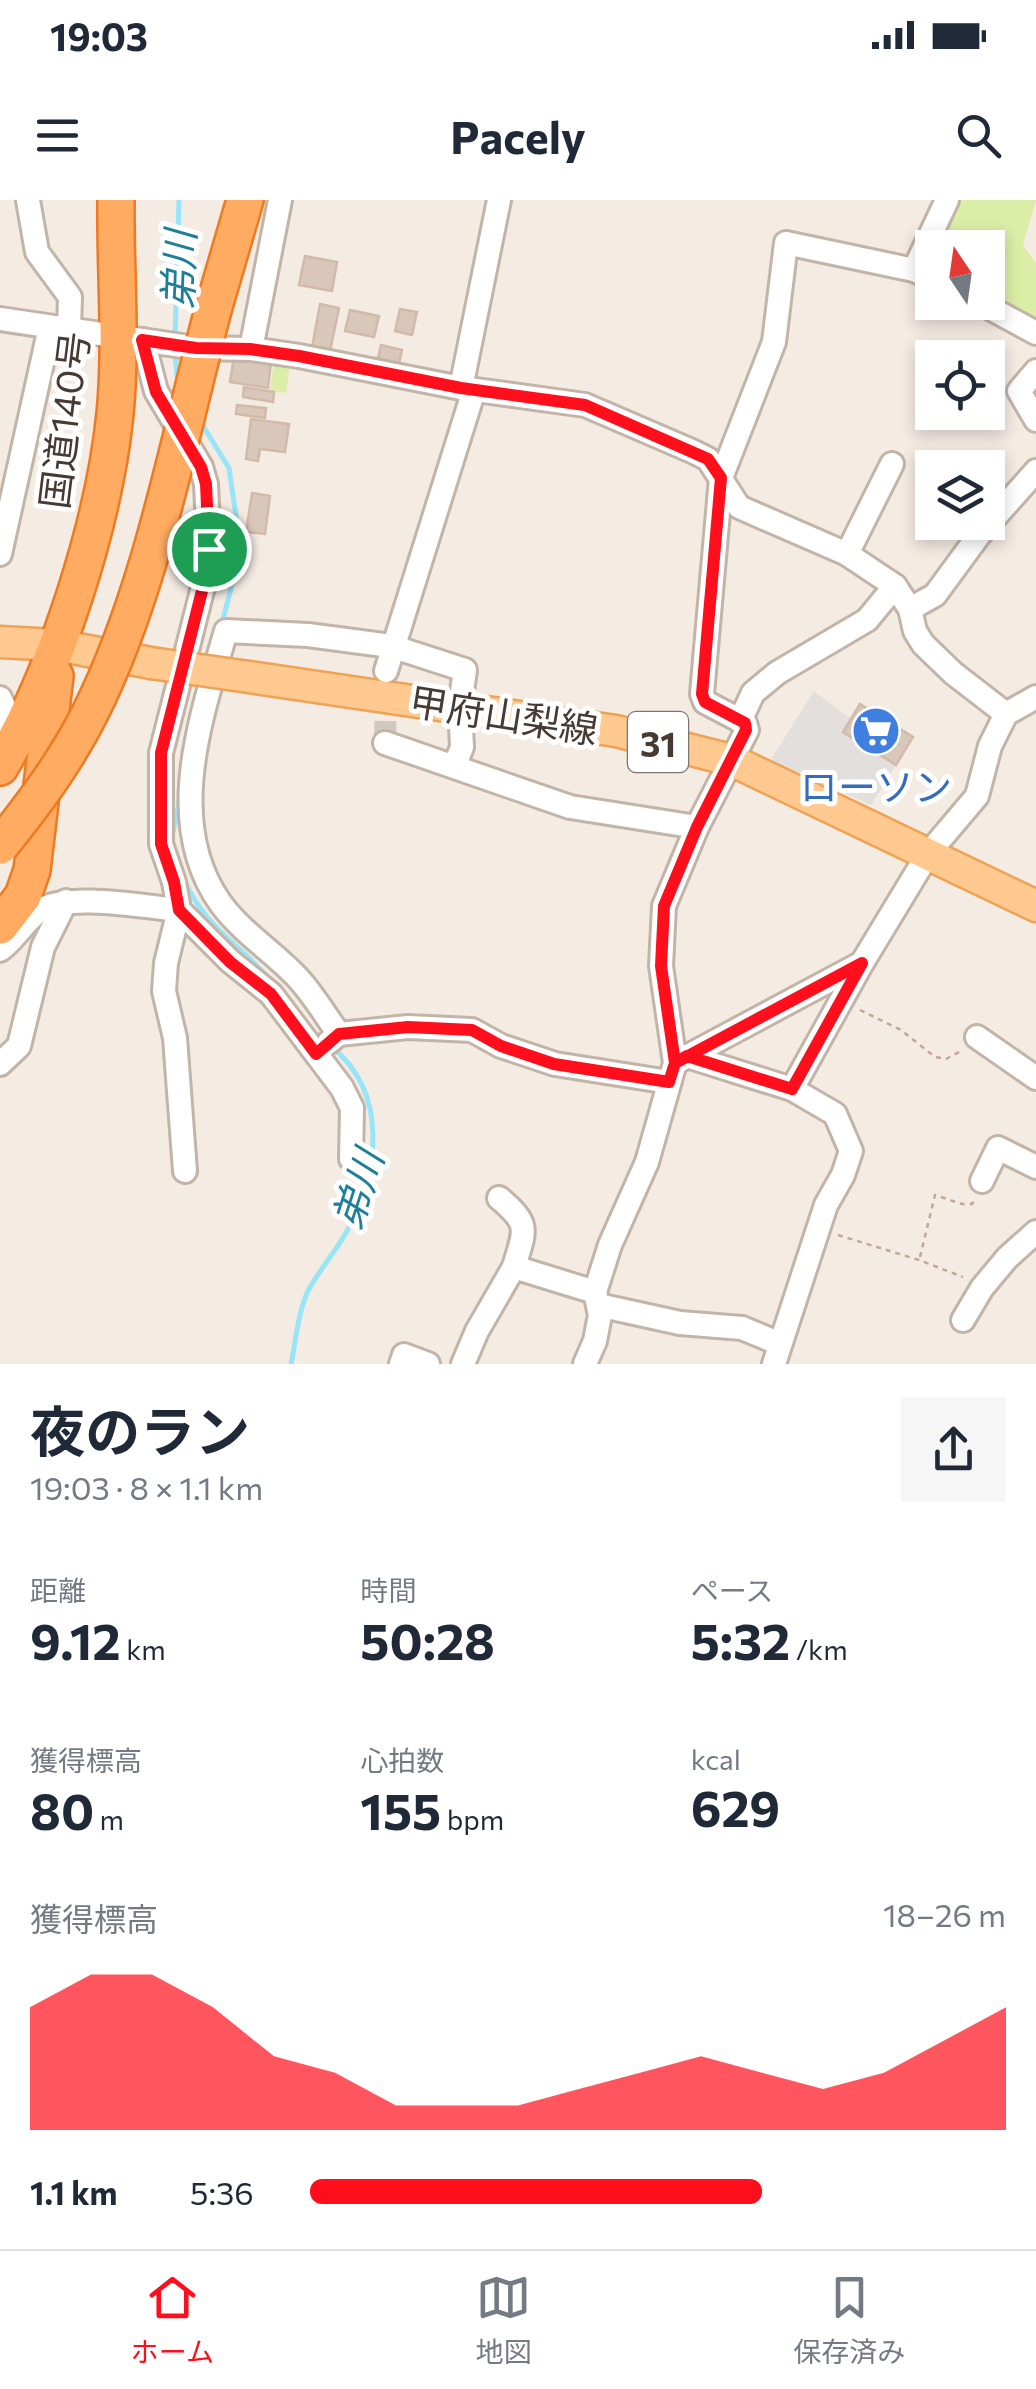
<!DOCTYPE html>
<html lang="ja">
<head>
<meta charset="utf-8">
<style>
  :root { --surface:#fff; --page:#f6f6f7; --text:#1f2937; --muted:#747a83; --line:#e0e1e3; --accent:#ff0e1b }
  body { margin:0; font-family:Commissioner,"Noto Sans JP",sans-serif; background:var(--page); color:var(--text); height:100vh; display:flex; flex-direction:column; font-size:38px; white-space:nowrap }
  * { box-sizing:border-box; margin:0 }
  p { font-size:32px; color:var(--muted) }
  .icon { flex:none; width:55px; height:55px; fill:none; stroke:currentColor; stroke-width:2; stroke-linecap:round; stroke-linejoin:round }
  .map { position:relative; height:1164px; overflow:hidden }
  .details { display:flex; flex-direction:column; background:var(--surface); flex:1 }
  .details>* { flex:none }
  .needle { width:65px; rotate:347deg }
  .buttons { position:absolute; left:915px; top:30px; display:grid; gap:20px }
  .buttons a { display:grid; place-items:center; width:90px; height:90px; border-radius:0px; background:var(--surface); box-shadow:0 5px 15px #0003; font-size:50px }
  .pin { position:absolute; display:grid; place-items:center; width:85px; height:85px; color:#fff; margin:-42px; border:5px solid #fff; border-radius:50%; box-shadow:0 2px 10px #0007 }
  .round { display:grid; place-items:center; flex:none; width:105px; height:105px; border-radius:0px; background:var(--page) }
  .overview { display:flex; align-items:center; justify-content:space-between; height:170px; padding:0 30px }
  h1 { font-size:55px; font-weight:700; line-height:75px }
  .metrics { display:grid; grid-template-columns:repeat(3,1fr); gap:15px; height:170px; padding:10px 30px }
  .metrics div { display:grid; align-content:center }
  .metrics b { font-size:50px; font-weight:700 }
  .metrics small { font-size:28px; font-weight:400 }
  .metrics p { font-size:28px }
  .chart { height:280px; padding:20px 30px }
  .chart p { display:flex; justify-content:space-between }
  .chart svg { width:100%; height:180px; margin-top:10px; fill:var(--accent); opacity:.7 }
  ul { padding:0 30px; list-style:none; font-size:32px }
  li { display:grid; grid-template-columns:160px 120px 1fr; align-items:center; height:75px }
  li i { height:25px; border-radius:12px; background:var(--accent) }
  .status { display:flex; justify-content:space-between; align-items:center; height:70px; padding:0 50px; background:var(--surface); direction:ltr }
  .status svg { height:28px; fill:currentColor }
  header { display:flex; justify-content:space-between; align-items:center; height:130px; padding:0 30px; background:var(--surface); font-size:45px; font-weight:700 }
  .tab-bar { display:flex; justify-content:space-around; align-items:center; height:140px; border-top:2px solid var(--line); background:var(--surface); font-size:28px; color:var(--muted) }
  .tab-bar a { display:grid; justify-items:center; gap:5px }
  .tab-bar .active { color:var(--accent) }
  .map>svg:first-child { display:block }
  .green { fill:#dbeda7 }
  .parking { fill:#e3dfdc }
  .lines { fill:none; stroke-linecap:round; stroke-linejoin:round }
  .stream { stroke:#98e4f8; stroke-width:5 }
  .building { fill:#d9c7ba; stroke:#d2baaa; stroke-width:2.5 }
  .minor-tunnel { stroke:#d1c8c0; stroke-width:22; stroke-dasharray:22 11; stroke-linecap:butt }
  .minor-casing { stroke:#c3b4a8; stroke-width:28 }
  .major-casing { stroke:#f0a254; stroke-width:35 }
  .highway-casing { stroke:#ee7a22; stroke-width:40 }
  .path { stroke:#c3a994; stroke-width:2.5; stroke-dasharray:5 5; stroke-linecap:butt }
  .minor { stroke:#fff; stroke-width:22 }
  .major { stroke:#ffc990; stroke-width:30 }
  .highway { stroke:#ffab62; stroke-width:35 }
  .major-bridge-casing { stroke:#f0a254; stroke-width:35; stroke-linecap:butt }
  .highway-bridge-casing { stroke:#ee7a22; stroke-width:40; stroke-linecap:butt }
  .major-bridge { stroke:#ffc990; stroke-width:30 }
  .highway-bridge { stroke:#ffab62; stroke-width:35 }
  .route-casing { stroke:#fff; stroke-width:20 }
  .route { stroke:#ff0e1b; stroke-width:12 }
  .labels { text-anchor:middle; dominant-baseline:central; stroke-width:10; stroke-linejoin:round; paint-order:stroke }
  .shield { fill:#fff; stroke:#7e7570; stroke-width:2.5 }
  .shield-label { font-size:35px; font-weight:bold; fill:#463a33 }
  .street-label { font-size:38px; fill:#463a33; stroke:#fff }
  .shop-label { font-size:38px; fill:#366cbe; stroke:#fff }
  .water-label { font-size:40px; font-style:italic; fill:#1e7f9b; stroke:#fff }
</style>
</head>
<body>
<div class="status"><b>19:03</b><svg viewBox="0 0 49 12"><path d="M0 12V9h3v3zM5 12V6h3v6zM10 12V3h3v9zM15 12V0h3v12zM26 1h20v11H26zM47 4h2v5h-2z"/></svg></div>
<header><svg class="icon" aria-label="menu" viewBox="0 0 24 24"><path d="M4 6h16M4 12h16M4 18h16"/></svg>Pacely<svg class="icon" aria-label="search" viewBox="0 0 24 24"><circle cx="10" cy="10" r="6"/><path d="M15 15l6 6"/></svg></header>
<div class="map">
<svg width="1036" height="1164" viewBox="0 0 1036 1164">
  <rect width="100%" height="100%" fill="#f4ebe3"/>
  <g class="green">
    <path d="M961 0H1036L1023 45 1036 64V122L1004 99 988 92V48H935Z"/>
    <path d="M274 160 290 163 286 193 270 191Z"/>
  </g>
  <path class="parking" d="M814 491 851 519 843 532 896 565 871 605 770 561Z"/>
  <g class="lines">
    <g class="stream">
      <path d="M175 137 179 0"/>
      <path d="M175 153 178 186"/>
      <path d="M200 221 229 268 241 350 222 423"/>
      <path d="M174 651 172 637 180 598"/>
      <path d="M184 680C207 730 239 743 271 781"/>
      <path d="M291 1164C296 1141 298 1110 309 1089 320 1069 336 1051 347 1031 379 971 389 894 332 847"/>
    </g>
  </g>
  <g class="building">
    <path d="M305 56 337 62 332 91 299 85Z"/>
    <path d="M320 104 339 108 329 156 311 153Z"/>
    <path d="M400 109 417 112 412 135 395 131Z"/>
    <path d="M350 110 379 116 374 137 345 131Z"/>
    <path d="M381 145 402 150 398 168 377 163Z"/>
    <path d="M234 156 271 162 268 188 230 182Z"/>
    <path d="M244 187 274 192 273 202 243 197Z"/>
    <path d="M237 205 266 208 265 218 236 214Z"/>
    <path d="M251 219 289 224 285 252 260 249 258 261 246 259Z"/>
    <path d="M252 293 270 296 265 334 246 332Z"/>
    <path d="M860 504 913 537 896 565 843 532Z"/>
  </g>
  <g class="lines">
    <path class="minor-tunnel" d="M385 543 386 485"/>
    <g class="minor-casing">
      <g id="minor">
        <path d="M28 0 37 52 70 97 69 128"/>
        <path d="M932 79 914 70 947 0"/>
        <path d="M979 102 1036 133"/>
        <path d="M0 119 101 134"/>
        <path d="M135 139 196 148 251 149 299 156 461 188 585 205 692 251 708 259 739 307 847 354 895 386 910 409 915 431 923 444 953 473 1006 514"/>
        <path d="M143 140 156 191 201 267 206 284 209 349 205 379 161 553V644L174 682 179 710 166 763 164 791 175 838 185 971"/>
        <path d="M251 149 280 0"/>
        <path d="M1036 171 1019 191 1036 220"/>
        <path d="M461 188 499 0"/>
        <path d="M0 354 50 127"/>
        <path d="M847 354 892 264"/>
        <path d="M910 409 935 395 979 335 1036 271"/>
        <path d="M386 471 474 190"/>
        <path d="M0 498 5 508 0 525"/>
        <path d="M740 521 753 493 777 473 867 420 895 386"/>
        <path d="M385 543 570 607 697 627"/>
        <path d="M0 750C15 739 24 722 39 711 65 692 146 707 179 710L230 761 271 794 342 888 352 908 351 959"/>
        <path d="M339 834C324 814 311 790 293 773 270 750 241 731 221 704 163 623 201 518 226 431L308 435 391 446 465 470 460 506 462 547 455 565"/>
        <path d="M977 837 1036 878"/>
        <path d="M329 842 339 834 408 827 472 830 501 846 555 864 669 882"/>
        <path d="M687 856 792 889 835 914 851 951 843 975 826 1005 774 1164"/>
        <path d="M675 863 862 763 928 654 977 596 990 546 1006 514 1036 497"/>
        <path d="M0 864 19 846 43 747 66 701"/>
        <path d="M792 889 862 763"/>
        <path d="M982 981 998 948 1036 967"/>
        <path d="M499 998C531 1025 525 1029 514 1067"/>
        <path d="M598 1105 680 1123 742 1128 778 1143"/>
        <path d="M963 1120 982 1088 1007 1058 1036 1032"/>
        <path d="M401 1164 404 1155 428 1164"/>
        <path d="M463 1164 477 1131 514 1067 595 1092"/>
        <path d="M585 1164 595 1141 600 1115 595 1092 610 1045 647 962 675 863 661 766 664 706 697 627 747 530 745 523 705 502 702 494 721 278 774 142 786 43 914 70"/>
      </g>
    </g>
    <g class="major-casing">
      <g id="major">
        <path d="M0 442 57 445 151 463"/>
        <path d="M249 477 616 531 731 560 1036 706"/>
      </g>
    </g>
    <g class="highway-casing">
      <g id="highway">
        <path d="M213 110 245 0"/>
        <path d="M0 567C56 473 104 323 115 214 122 142 115 71 116 0"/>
        <path d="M0 726 23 696 32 670 55 476"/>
      </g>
    </g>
    <g class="path">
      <path d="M860 810 901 830 935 857 946 859 961 851"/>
      <path d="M838 1035 919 1060 963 1077"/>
      <path d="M920 1057 935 995 962 1004H972L974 1001"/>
    </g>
    <use href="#minor" class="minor"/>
    <use href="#major" class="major"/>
    <use href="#highway" class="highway"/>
    <g class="major-bridge-casing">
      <path id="major-bridge" d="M151 463 249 477"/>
    </g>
    <g class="highway-bridge-casing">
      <path id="highway-bridge" d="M0 646C34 604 66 561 90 513 151 392 178 242 213 110"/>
    </g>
    <use href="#major-bridge" class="major-bridge"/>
    <use href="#highway-bridge" class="highway-bridge"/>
  </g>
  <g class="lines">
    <g class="route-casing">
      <path id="route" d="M209 349 205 379 161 553V644L174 682 179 710 230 762 271 794 316 854 339 834 408 827 472 830 501 846 554 864 669 882 675 863 687 856 792 889 862 763 675 863 661 766 664 706 697 627 746 530 745 523 705 502 702 494 721 278 708 259 585 205 461 188 299 156 250 149 196 148 142 140 156 192 201 267 206 284 209 349"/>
    </g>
    <use href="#route" class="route"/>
  </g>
  <defs>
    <g id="supermarket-disc" transform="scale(2.5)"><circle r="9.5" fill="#3f7fe0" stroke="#fff"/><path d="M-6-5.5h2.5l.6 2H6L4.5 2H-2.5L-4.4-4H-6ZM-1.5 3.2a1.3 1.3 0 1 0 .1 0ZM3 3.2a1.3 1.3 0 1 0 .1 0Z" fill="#fff"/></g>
  </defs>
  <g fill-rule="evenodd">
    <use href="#supermarket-disc" x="876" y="531"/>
  </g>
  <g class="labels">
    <rect class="shield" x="628" y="512" width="60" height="60" rx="8"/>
    <g class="shield-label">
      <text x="658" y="542">31</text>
    </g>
    <g class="street-label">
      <text transform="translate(63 220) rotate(-83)">国道140号</text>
      <text transform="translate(504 514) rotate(9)">甲府山梨線</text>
    </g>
    <g class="shop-label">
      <text x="876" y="585">ローソン</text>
    </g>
    <g class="water-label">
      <text transform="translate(177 70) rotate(-88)">弟川</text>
      <text transform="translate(356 989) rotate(-72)">弟川</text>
    </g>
  </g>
</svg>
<div class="buttons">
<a><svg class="needle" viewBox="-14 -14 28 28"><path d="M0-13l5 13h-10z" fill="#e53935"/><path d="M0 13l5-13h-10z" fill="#747a83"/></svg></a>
<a><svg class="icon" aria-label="locate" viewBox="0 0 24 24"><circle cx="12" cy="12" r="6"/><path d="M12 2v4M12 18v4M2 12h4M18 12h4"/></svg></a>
<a><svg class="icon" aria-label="layers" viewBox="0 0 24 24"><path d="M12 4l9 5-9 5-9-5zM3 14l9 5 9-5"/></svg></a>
</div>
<div class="pin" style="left:209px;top:349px;background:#1e9e55"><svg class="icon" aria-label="arrive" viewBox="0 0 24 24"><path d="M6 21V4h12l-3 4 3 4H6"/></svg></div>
</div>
<section class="details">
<div class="overview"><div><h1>夜のラン</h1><p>19:03 · 8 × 1.1 km</p></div><a class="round"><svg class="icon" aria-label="share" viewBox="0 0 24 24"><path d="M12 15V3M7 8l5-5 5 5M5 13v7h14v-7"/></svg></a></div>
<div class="metrics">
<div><p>距離</p><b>9.12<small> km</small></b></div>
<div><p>時間</p><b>50:28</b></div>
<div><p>ペース</p><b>5:32<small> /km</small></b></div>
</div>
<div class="metrics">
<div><p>獲得標高</p><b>80<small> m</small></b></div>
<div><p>心拍数</p><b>155<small> bpm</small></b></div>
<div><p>kcal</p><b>629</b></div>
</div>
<div class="chart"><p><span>獲得標高</span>18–26 m</p>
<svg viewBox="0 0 160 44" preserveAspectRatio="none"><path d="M0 44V14L10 6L20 6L30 14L40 26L50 30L60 38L70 38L80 38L90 34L100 30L110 26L120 30L130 34L140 30L150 22L160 14V44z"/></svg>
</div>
<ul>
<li><b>1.1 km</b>5:36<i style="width:65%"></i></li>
</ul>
</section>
<nav class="tab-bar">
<a class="active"><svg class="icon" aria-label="home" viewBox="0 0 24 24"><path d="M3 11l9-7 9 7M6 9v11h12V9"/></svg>ホーム</a>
<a><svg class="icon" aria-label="map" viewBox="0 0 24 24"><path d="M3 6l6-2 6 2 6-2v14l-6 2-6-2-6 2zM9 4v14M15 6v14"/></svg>地図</a>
<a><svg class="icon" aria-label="saved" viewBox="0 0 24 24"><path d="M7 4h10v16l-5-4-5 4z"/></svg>保存済み</a>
</nav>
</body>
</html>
